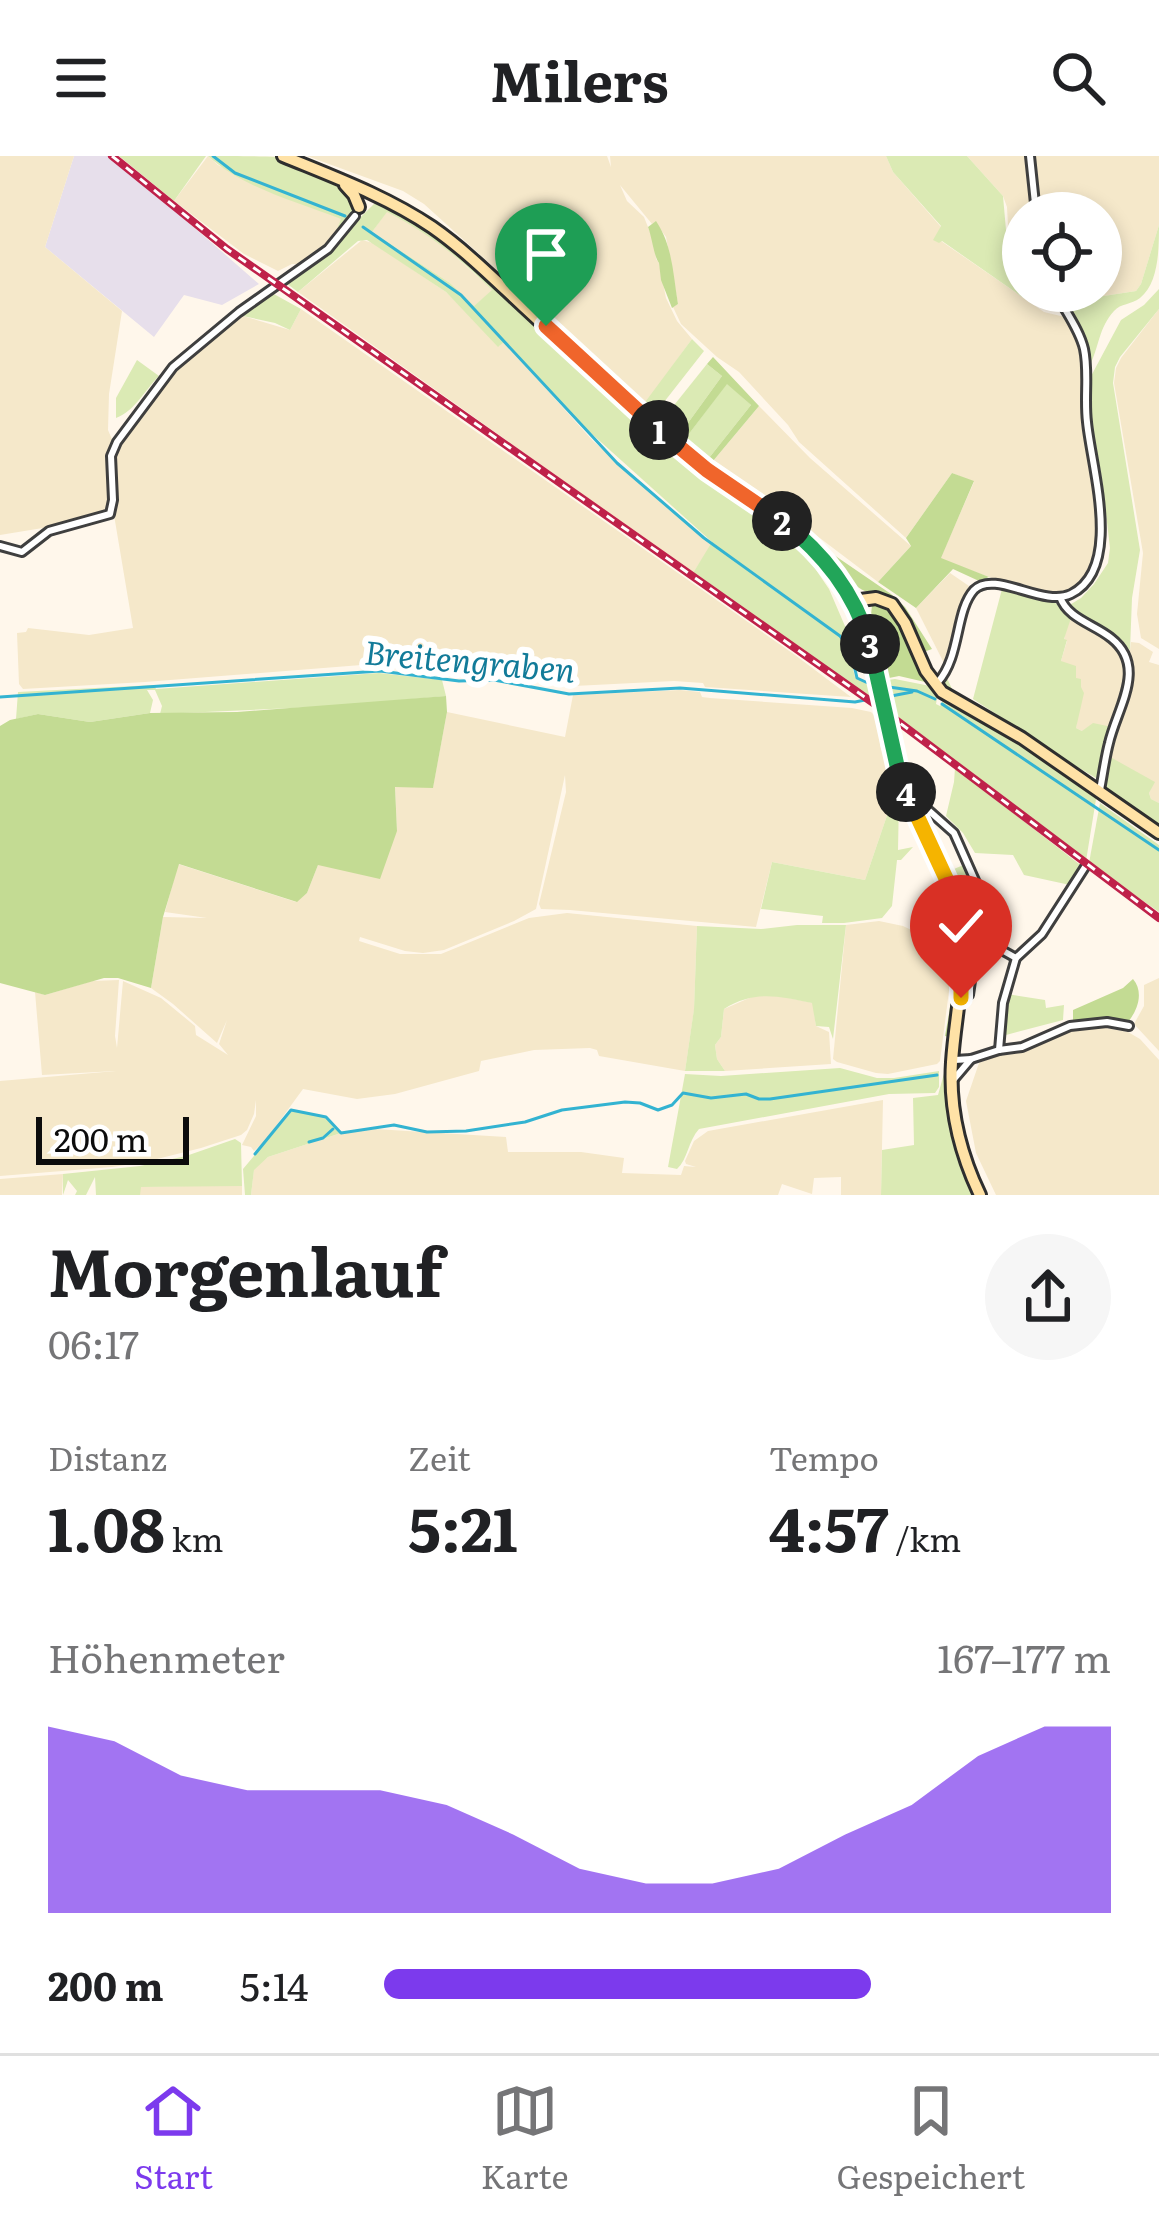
<!DOCTYPE html>
<html lang="de">
<head>
<meta charset="utf-8">
<style>
  :root { --surface:#fff; --page:#f6f6f6; --text:#202124; --muted:#757577; --line:#e0e0e0; --accent:#7c3aed }
  body { margin:0; font-family:Literata,serif; background:var(--page); color:var(--text); height:100vh; display:flex; flex-direction:column; font-size:45px; white-space:nowrap }
  * { box-sizing:border-box; margin:0 }
  p { font-size:39px; color:var(--muted) }
  .icon { flex:none; width:66px; height:66px; fill:none; stroke:currentColor; stroke-width:2; stroke-linecap:round; stroke-linejoin:round }
  .map { position:relative; height:1039px; overflow:hidden }
  .panel { display:flex; flex-direction:column; background:var(--surface); flex:1 }
  .panel>* { flex:none }
  .fabs { position:absolute; left:1002px; top:36px; display:grid; gap:24px }
  .fabs a { display:grid; place-items:center; width:120px; height:120px; border-radius:50%; background:var(--surface); box-shadow:0 6px 18px #0003; font-size:60px }
  .scale { position:absolute; left:36px; bottom:30px; width:153px; box-sizing:border-box; padding-left:12px; border:6px solid #0c0c0c; border-top:0; font-size:33px; line-height:42px; white-space:nowrap; color:#0c0c0c; -webkit-text-stroke:9px #fff; paint-order:stroke }
  .pin { position:absolute; display:grid; place-items:center; width:102px; height:102px; color:#fff; margin:-123px -51px; border-radius:50% 50% 50% 0; rotate:-45deg; box-shadow:0 0 12px #0007 }
  .pin .icon { rotate:45deg }
  .km { position:absolute; width:60px; height:60px; margin:-30px; border-radius:50%; background:#222; color:#fff; font-size:33px; line-height:60px; text-align:center }
  .round { display:grid; place-items:center; flex:none; width:126px; height:126px; border-radius:63px; background:var(--page) }
  .summary { display:flex; align-items:center; justify-content:space-between; height:204px; padding:0 48px }
  h1 { font-size:66px; font-weight:700; line-height:90px }
  .stats { display:grid; grid-template-columns:repeat(3,1fr); gap:18px; height:204px; padding:12px 48px }
  .stats div { display:grid; align-content:center }
  .stats b { font-size:60px; font-weight:700 }
  .stats small { font-size:33px; font-weight:400 }
  .stats p { font-size:33px }
  .chart { height:336px; padding:24px 48px }
  .chart p { display:flex; justify-content:space-between }
  .chart svg { width:100%; height:216px; margin-top:12px; fill:var(--accent); opacity:.7 }
  ul { padding:0 48px; list-style:none; font-size:39px }
  li { display:grid; grid-template-columns:192px 144px 1fr; align-items:center; height:90px }
  li i { height:30px; border-radius:15px; background:var(--accent) }
  header { display:flex; justify-content:space-between; align-items:center; height:156px; padding:0 48px; background:var(--surface); font-size:54px; font-weight:700 }
  .dock { display:flex; justify-content:space-around; align-items:center; height:168px; border-top:3px solid var(--line); background:var(--surface); font-size:33px; color:var(--muted) }
  .dock a { display:grid; justify-items:center; gap:6px }
  .dock .active { color:var(--accent) }
  .map>svg:first-child { display:block }
  .industrial { fill:#e7dfeb }
  .farmland { fill:#f5e8ca }
  .green { fill:#dbeab4; fill-rule:evenodd }
  .forest { fill:#c3db93 }
  .lines { fill:none; stroke-linecap:round; stroke-linejoin:round }
  .stream { stroke:#33b3d1; stroke-width:3 }
  .street-casing { stroke:#3f3f3f; stroke-width:12 }
  .secondary-casing { stroke:#2e2e2e; stroke-width:16 }
  .street { stroke:#fff; stroke-width:6 }
  .secondary { stroke:#ffe2a6; stroke-width:10 }
  .rail-casing { stroke:#bf214a; stroke-width:8 }
  .rail { stroke:#fff; stroke-width:3; stroke-dasharray:9; stroke-linecap:butt }
  .secondary-bridge-casing { stroke:#2e2e2e; stroke-width:16; stroke-linecap:butt }
  .secondary-bridge { stroke:#ffe2a6; stroke-width:10 }
  .split-1-casing { stroke:#fff; stroke-width:24 }
  .split-2-casing { stroke:#fff; stroke-width:24 }
  .split-3-casing { stroke:#fff; stroke-width:24 }
  .split-4-casing { stroke:#fff; stroke-width:24 }
  .split-5-casing { stroke:#fff; stroke-width:24 }
  .split-6-casing { stroke:#fff; stroke-width:24 }
  .split-1 { stroke:#f0652b; stroke-width:15 }
  .split-2 { stroke:#f0652b; stroke-width:15 }
  .split-3 { stroke:#22a559; stroke-width:15 }
  .split-4 { stroke:#22a559; stroke-width:15 }
  .split-5 { stroke:#f5b400; stroke-width:15 }
  .split-6 { stroke:#f5b400; stroke-width:15 }
  .labels { text-anchor:middle; dominant-baseline:central; stroke-width:12; stroke-linejoin:round; paint-order:stroke }
  .water-label { font-size:33px; font-style:italic; fill:#127b99; stroke:#fff }
</style>
</head>
<body>
<header><svg class="icon" aria-label="menu" viewBox="0 0 24 24"><path d="M4 6h16M4 12h16M4 18h16"/></svg>Milers<svg class="icon" aria-label="search" viewBox="0 0 24 24"><circle cx="10" cy="10" r="6"/><path d="M15 15l6 6"/></svg></header>
<div class="map">
<svg width="1159" height="1039" viewBox="0 0 1159 1039">
  <rect width="100%" height="100%" fill="#fff7eb"/>
  <path class="industrial" d="M74 0H112L259 128 222 149 184 139 154 181 45 91Z"/>
  <g class="farmland">
    <path d="M0 0H74L45 91 122 155 109 238 108 274 114 288 107 312 108 350 103 358 61 369 0 379Z"/>
    <path d="M208 0 218 9 250 26 342 63 334 81 303 108H292L278 115 244 98 174 45Z"/>
    <path d="M307 0H607L611 11 610 0H886L893 16 941 71 934 84 941 85 1044 156 1065 161 1074 175 1081 192V268L1096 348 1097 377 1092 411 1074 432 1062 438H1049L989 421 940 403 974 326 952 317 906 382 799 286 788 269 739 216 717 201 681 168 673 151 678 148 666 81 655 66 652 68 620 29 627 45 644 61 648 71 655 89 656 103 659 107 666 142 677 165 692 183 645 248 424 48 403 35Z"/>
    <path d="M967 0H1025L1031 57H1023V111L1012 99 1009 87 1007 51 1003 40Z"/>
    <path d="M1032 0H1159V69L1141 128 1136 135 1065 146 1059 135H1101V57H1038Z"/>
    <path d="M387 55 433 81 493 134 473 151 450 127 372 76Z"/>
    <path d="M362 84 373 87 446 136 499 190 503 185 593 285 712 388 693 417 298 136Z"/>
    <path d="M301 153 795 499 851 541 705 531 703 527 674 525 574 530 489 515 466 517 374 508 145 526 23 533 19 528 17 477 26 476 28 472 89 479 133 472 114 359 116 337 114 311 119 285 178 210 243 160 290 174Z"/>
    <path d="M1159 153V493L1141 482 1137 458 1143 397 1114 227 1116 212 1121 202Z"/>
    <path d="M759 250 810 302 911 390 878 426 792 361 727 318 713 305Z"/>
    <path d="M950 417 969 430 946 511 916 452Z"/>
    <path d="M1072 459 1112 483 1125 498 1130 494 1131 486 1139 487 1153 496 1149 506 1159 509V647L1151 643 1149 637 1154 626 1108 604 1082 575 1076 572 1081 531 1061 505 1067 485 1064 484 1066 472Z"/>
    <path d="M680 534 700 536 702 541 710 542 852 552 871 556 879 564 880 589 895 636 865 724 772 706 756 771 570 754 541 753 539 748 566 636 565 619 536 753 514 765 444 794 423 797 405 795 360 781 359 785 400 798H441L529 762 567 757 697 770 694 854 685 915 599 900 597 894 590 892 534 894 481 905 479 915 395 938 357 943 303 933 265 985 254 995 251 991 242 989 256 960V944L254 958 247 974 241 979 201 992 145 1006 112 1011 0 1020V925L116 915 42 919 35 836 45 839 92 825 119 824 115 880 117 892 123 825 161 842 195 870 196 879 228 899 219 888 227 864 217 887 173 848 151 832 163 761 207 762 165 756 178 708 296 746 307 737 318 709 397 675 395 630 433 631 447 556 565 581 573 539Z"/>
    <path d="M879 765 903 770 945 790 950 796V827L940 905 937 908 888 918 876 917 837 906 833 903 846 769Z"/>
    <path d="M1159 822V895L1134 868 1144 850V829Z"/>
    <path d="M770 838 813 847 816 870 829 876 831 908 725 915 717 903 715 889 721 881 724 853 756 839Z"/>
    <path d="M1100 871 1128 876 1140 883 1159 904V1039H996L976 997 966 945 979 907 996 900 1014 898 1069 875Z"/>
    <path d="M883 944 881 1039H841V1021L814 1022 812 1038 782 1028 778 1039H251L254 1013 268 1001 341 977 375 973 506 981 508 996H581L624 1002 622 1017 681 1019 684 1010 696 1011 686 1008 685 1005 694 985 708 975Z"/>
    <path d="M63 1018 62 1039H0V1023Z"/>
    <path d="M229 1029 242 1030V1039H140V1031Z"/>
  </g>
  <g class="green">
    <path d="M119 0H206L174 45Z"/>
    <path d="M208 0C229 0 257 0 278 1 301 6 341 25 354 45L352 57 334 81 341 63C298 46 243 32 208 0Z"/>
    <path d="M886 0H967L1003 40 1008 97 1023 116V135H1030L1025 143 942 85 939 87 933 84 941 70 893 16Z"/>
    <path d="M381 46 437 79 461 97 613 236V241L655 282 661 283 692 312 764 360 810 405 829 433 854 491 848 494 855 521 873 532 878 547 693 417 712 386 582 269 505 185 498 191 446 136 367 84 358 85 298 136 286 127 316 105 375 47ZM387 56C427 76 460 102 492 134L474 150 450 127 372 76Z"/>
    <path d="M1159 69C1159 92 1159 127 1140 142 1131 149 1121 147 1114 155 1099 171 1099 191 1090 209L1085 188 1065 146 1136 135 1141 128Z"/>
    <path d="M1159 133V153L1120 201 1115 211 1113 227 1140 394 1132 442 1130 494 1068 450 1081 442 1094 428 1108 407 1110 392 1102 323 1091 264 1090 222 1121 164 1144 149Z"/>
    <path d="M516 134 632 242 643 249 692 183 704 195 657 255 647 249 645 256 514 136Z"/>
    <path d="M272 137 301 153 290 174 275 167 243 160Z"/>
    <path d="M137 204 159 220C144 235 135 255 116 262V242Z"/>
    <path d="M707 208 722 220 680 278 663 263Z"/>
    <path d="M727 227 751 249 709 302 685 283Z"/>
    <path d="M1002 433 1054 446 1072 459 1064 483 1067 484 1061 505 1076 510V522L1081 523V531L1084 537 1076 572 1082 575 1093 567 1112 571 1101 625 1059 600 1098 627H1093L946 535 944 528 946 520 953 535 1019 573 973 543Z"/>
    <path d="M379 517 442 524 446 540 336 550 160 558 162 550 155 534H147L153 544 150 557 90 566 38 558 16 563 18 536 154 529 156 533Z"/>
    <path d="M895 523 930 530 938 537 936 548 940 550 944 542 992 567 1097 637 1086 705 892 559 886 529 888 524Z"/>
    <path d="M1112 602 1155 626 1149 637 1151 643 1159 647V673L1103 632 1108 604Z"/>
    <path d="M955 612 1083 711 1070 729 1024 719 1013 699 975 697 963 677 946 660 954 626Z"/>
    <path d="M895 636 899 643 898 694 913 691 901 704H897L892 750 882 762 844 767H822L823 760 761 753 772 706 865 724Z"/>
    <path d="M1100 647 1159 689V756L1089 707Z"/>
    <path d="M966 708 988 782 972 789 949 715Z"/>
    <path d="M797 769H846L833 883 829 871 816 870 812 847C777 840 755 834 724 853L721 881 715 889 717 903 725 915H685L694 853 697 770 761 773Z"/>
    <path d="M1007 838 1045 844 1046 852 1064 849 1063 864 1006 879 1004 885 1008 890 1005 891 1002 882Z"/>
    <path d="M840 912 877 922H894L939 915V931L935 937 889 938 699 973C688 985 688 1003 677 1013L668 1011 685 918 721 920Z"/>
    <path d="M945 914 952 972 976 1039H881L882 994 914 989 913 942 938 939Z"/>
    <path d="M292 955 326 961 341 977 268 1001 254 1014 251 1039H245L243 1013Z"/>
    <path d="M235 983 241 987 242 1030 141 1031 140 1039H96L95 1021 86 1039H75L77 1035 68 1024 63 1039V1018L140 1010 186 1000Z"/>
  </g>
  <g class="forest">
    <path d="M656 65C673 90 673 119 678 148L672 152 661 124 659 107C654 101 652 81 648 71Z"/>
    <path d="M713 201 759 250 713 305 709 302 751 249 727 228 685 283 680 278 722 220 707 208Z"/>
    <path d="M952 317 974 325 941 402 989 421 979 425 953 413 916 452 878 426 911 390 906 382Z"/>
    <path d="M834 399 891 438 905 451 932 493 921 497 907 464 876 437C854 437 845 416 834 399Z"/>
    <path d="M878 446 885 448 895 456 925 526 899 520 884 523 871 459 872 449Z"/>
    <path d="M446 540 447 556 433 632 395 631 397 675 380 723 318 709 307 737 297 746 179 708 163 761 151 832 118 822H104L45 839 0 827V570L10 564 38 558 90 566 150 557 237 556Z"/>
    <path d="M925 690 929 691 952 747 960 801 950 881 945 880C948 862 961 802 950 789 948 787 934 783 931 782L933 777 946 781 949 778 942 753 938 749H929L932 739 940 738 925 696H922L920 691Z"/>
    <path d="M1133 823C1144 836 1138 854 1128 866L1106 863 1073 867V854L1123 832Z"/>
  </g>
  <g class="lines">
    <g class="stream">
      <path d="M213 0 235 17 345 60"/>
      <path d="M363 71 461 139 617 307 704 382 840 480 850 492 857 522 872 529"/>
      <path d="M882 530 917 535 935 543"/>
      <path d="M0 541 380 515 459 525 494 524 569 538 680 532 855 546 865 544"/>
      <path d="M886 541 912 536"/>
      <path d="M942 548 1159 694"/>
      <path d="M309 986 323 982 333 973"/>
      <path d="M255 998 291 954 326 961 341 977 394 969 427 976 466 975 525 966 562 954 625 946 640 947 658 954 672 949 683 937 711 942 746 938 759 943H770L937 919"/>
    </g>
    <g class="street-casing">
      <g id="street">
        <path d="M1030 0 1036 57"/>
        <path d="M0 390 22 396 49 375 110 358 113 344 111 300 117 286 173 211 239 156 328 93 355 60"/>
        <path d="M1060 441C1068 463 1094 468 1111 482 1148 511 1117 552 1109 587 1105 602 1103 619 1100 634"/>
        <path d="M938 526C961 500 955 455 974 434 995 413 1043 452 1071 438 1124 412 1091 310 1087 266 1084 242 1089 216 1084 193 1079 172 1064 154 1055 135"/>
        <path d="M906 616 917 644 954 677 977 729 991 788"/>
        <path d="M969 839 976 790 991 788 1016 802"/>
        <path d="M999 894 1003 847 1016 802 1042 778 1085 711"/>
        <path d="M955 904 971 903 999 894 1022 891 1070 870 1107 866 1129 870"/>
        <path d="M954 923 971 903"/>
      </g>
    </g>
    <g class="secondary-casing">
      <g id="secondary">
        <path d="M283 0C334 21 386 40 432 71 465 94 493 122 522 149 574 197 625 246 678 291 725 330 784 356 824 403 853 436 868 476 877 518"/>
        <path d="M345 29 354 39 359 51"/>
        <path d="M853 445 876 442 892 448 905 467 926 515 942 536 1022 582 1159 677"/>
        <path d="M888 571C893 592 897 613 905 633 923 679 950 720 959 769 967 816 955 859 952 906 949 952 960 997 980 1039"/>
      </g>
    </g>
    <use href="#street" class="street"/>
    <use href="#secondary" class="secondary"/>
    <g class="rail-casing">
      <path id="rail" d="M112 0 227 93 876 549 1159 762"/>
    </g>
    <use href="#rail" class="rail"/>
    <g class="secondary-bridge-casing">
      <path id="secondary-bridge" d="M877 518 888 571"/>
    </g>
    <use href="#secondary-bridge" class="secondary-bridge"/>
  </g>
  <g class="lines">
    <g class="split-1-casing">
      <path id="split-1" d="M546 170 659 274"/>
    </g>
    <g class="split-2-casing">
      <path id="split-2" d="M659 274 707 314 782 365"/>
    </g>
    <g class="split-3-casing">
      <path id="split-3" d="M782 365C824 398 854 436 870 488"/>
    </g>
    <g class="split-4-casing">
      <path id="split-4" d="M870 488 898 614 906 636"/>
    </g>
    <g class="split-5-casing">
      <path id="split-5" d="M906 636 950 731 961 779"/>
    </g>
    <g class="split-6-casing">
      <path id="split-6" d="M961 842V779"/>
    </g>
    <use href="#split-1" class="split-1"/>
    <use href="#split-2" class="split-2"/>
    <use href="#split-3" class="split-3"/>
    <use href="#split-4" class="split-4"/>
    <use href="#split-5" class="split-5"/>
    <use href="#split-6" class="split-6"/>
  </g>
  <g class="labels">
    <g class="water-label">
      <text transform="translate(470 503) rotate(5)">Breitengraben</text>
    </g>
  </g>
</svg>
<div class="fabs">
<a><svg class="icon" aria-label="locate" viewBox="0 0 24 24"><circle cx="12" cy="12" r="6"/><path d="M12 2v4M12 18v4M2 12h4M18 12h4"/></svg></a>
</div>
<div class="scale">200 m</div>
<div class="pin" style="left:546px;top:170px;background:#1e9e55"><svg class="icon" aria-label="arrive" viewBox="0 0 24 24"><path d="M6 21V4h12l-3 4 3 4H6"/></svg></div>
<div class="pin" style="left:961px;top:842px;background:#d93025"><svg class="icon" aria-label="check" viewBox="0 0 24 24"><path d="M5 12l5 5 9-10"/></svg></div>
<b class="km" style="left:659px;top:274px">1</b>
<b class="km" style="left:782px;top:365px">2</b>
<b class="km" style="left:870px;top:488px">3</b>
<b class="km" style="left:906px;top:636px">4</b>
</div>
<section class="panel">
<div class="summary"><div><h1>Morgenlauf</h1><p>06:17</p></div><a class="round"><svg class="icon" aria-label="share" viewBox="0 0 24 24"><path d="M12 15V3M7 8l5-5 5 5M5 13v7h14v-7"/></svg></a></div>
<div class="stats">
<div><p>Distanz</p><b>1.08<small> km</small></b></div>
<div><p>Zeit</p><b>5:21</b></div>
<div><p>Tempo</p><b>4:57<small> /km</small></b></div>
</div>
<div class="chart"><p><span>Höhenmeter</span>167–177 m</p>
<svg viewBox="0 0 160 44" preserveAspectRatio="none"><path d="M0 44V6L10 9L20 16L30 19L40 19L50 19L60 22L70 28L80 35L90 38L100 38L110 35L120 28L130 22L140 12L150 6L160 6V44z"/></svg>
</div>
<ul>
<li><b>200 m</b>5:14<i style="width:67%"></i></li>
</ul>
</section>
<nav class="dock">
<a class="active"><svg class="icon" aria-label="home" viewBox="0 0 24 24"><path d="M3 11l9-7 9 7M6 9v11h12V9"/></svg>Start</a>
<a><svg class="icon" aria-label="map" viewBox="0 0 24 24"><path d="M3 6l6-2 6 2 6-2v14l-6 2-6-2-6 2zM9 4v14M15 6v14"/></svg>Karte</a>
<a><svg class="icon" aria-label="saved" viewBox="0 0 24 24"><path d="M7 4h10v16l-5-4-5 4z"/></svg>Gespeichert</a>
</nav>
</body>
</html>
